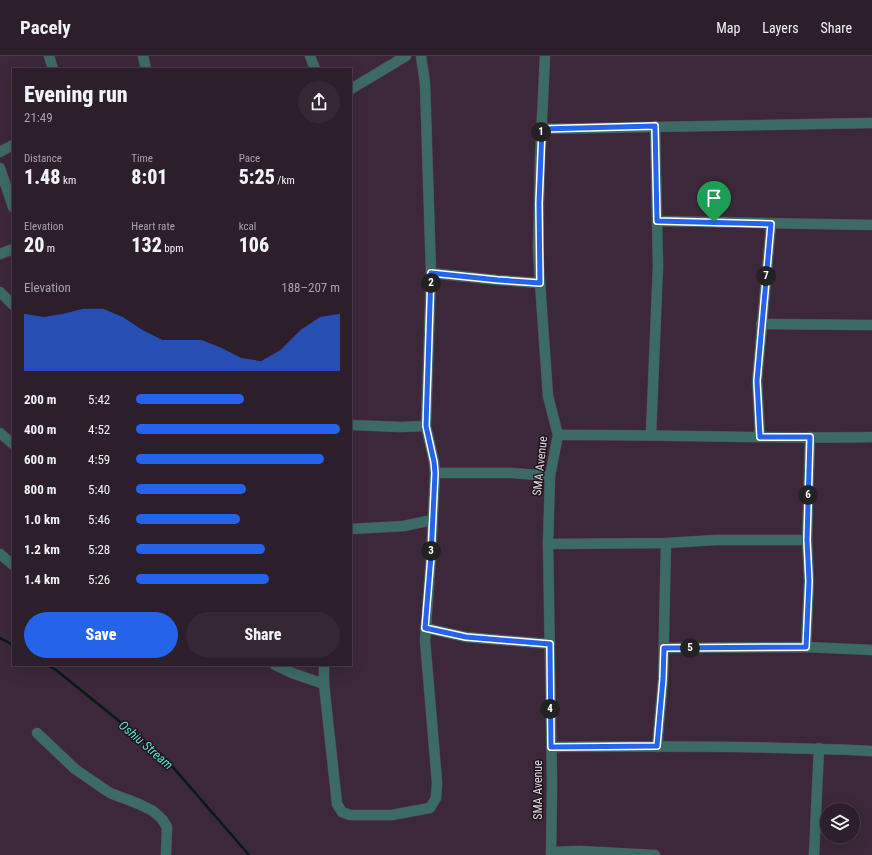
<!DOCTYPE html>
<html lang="en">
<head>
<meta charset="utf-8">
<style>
  :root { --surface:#2d1e2c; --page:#352734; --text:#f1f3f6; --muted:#a7a2a9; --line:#483c48; --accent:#2563eb }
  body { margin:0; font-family:"Roboto Condensed",sans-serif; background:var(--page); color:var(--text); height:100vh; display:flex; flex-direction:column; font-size:15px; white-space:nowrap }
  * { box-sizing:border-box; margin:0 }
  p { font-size:13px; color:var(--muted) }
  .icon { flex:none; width:22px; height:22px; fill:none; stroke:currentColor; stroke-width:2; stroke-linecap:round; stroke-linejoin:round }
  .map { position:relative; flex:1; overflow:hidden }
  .side { position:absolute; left:12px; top:12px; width:340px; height:598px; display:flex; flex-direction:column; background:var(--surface); border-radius:0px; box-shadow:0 4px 16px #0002,0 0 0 1px var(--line) }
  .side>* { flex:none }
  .buttons { position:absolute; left:820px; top:747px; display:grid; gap:8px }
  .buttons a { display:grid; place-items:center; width:40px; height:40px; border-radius:50%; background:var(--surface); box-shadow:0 4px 16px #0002,0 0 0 1px var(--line); font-size:20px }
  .pin { position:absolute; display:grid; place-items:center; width:34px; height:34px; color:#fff; margin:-41px -17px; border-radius:50% 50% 50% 0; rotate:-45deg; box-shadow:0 0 4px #0007 }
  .pin .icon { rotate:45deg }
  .km { position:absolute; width:20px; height:20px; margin:-10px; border-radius:50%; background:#222; color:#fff; font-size:11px; line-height:20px; text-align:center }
  .round { display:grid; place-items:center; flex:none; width:42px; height:42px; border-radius:21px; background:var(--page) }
  .overview { display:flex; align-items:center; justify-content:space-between; height:68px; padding:0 12px }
  h1 { font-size:22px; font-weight:800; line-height:30px }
  .metrics { display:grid; grid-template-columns:repeat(3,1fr); gap:6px; height:68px; padding:4px 12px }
  .metrics div { display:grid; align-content:center }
  .metrics b { font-size:20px; font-weight:800 }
  .metrics small { font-size:11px; font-weight:400 }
  .metrics p { font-size:11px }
  .chart { height:112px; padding:8px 12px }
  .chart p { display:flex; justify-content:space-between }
  .chart svg { width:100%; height:72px; margin-top:4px; fill:var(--accent); opacity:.7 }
  .primary-button { display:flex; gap:8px; margin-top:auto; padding:8px 12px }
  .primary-button a { flex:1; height:46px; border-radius:24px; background:var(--accent); color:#fff; font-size:16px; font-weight:800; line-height:46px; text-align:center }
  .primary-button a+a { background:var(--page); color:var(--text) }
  ul { padding:0 12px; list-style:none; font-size:13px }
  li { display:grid; grid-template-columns:64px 48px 1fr; align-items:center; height:30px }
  li i { height:10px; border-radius:5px; background:var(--accent) }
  header { display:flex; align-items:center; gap:24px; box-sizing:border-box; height:56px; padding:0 20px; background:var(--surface); border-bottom:1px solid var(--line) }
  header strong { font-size:19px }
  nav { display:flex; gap:22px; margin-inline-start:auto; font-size:14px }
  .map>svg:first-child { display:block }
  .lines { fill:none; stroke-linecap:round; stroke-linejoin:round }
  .stream { stroke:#081917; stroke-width:2.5 }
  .minor-casing { stroke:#564454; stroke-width:11 }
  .minor { stroke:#3c6b66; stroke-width:10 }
  .route-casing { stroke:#fff; stroke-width:8 }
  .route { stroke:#2563eb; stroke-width:5 }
  .labels { text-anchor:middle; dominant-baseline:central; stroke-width:3; stroke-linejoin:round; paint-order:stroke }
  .street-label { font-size:12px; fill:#e1d4df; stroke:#1d151c }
  .water-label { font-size:13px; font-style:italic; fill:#5bded4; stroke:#1d151c }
</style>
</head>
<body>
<header>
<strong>Pacely</strong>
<nav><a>Map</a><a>Layers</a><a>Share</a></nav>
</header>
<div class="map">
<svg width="872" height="799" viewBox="0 0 872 799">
  <rect width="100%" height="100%" fill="#3c283a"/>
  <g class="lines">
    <g class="stream">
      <path d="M0 582 13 589"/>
      <path d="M47 609 56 614 165 702 249 799"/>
    </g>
    <g class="minor-casing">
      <g id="minor">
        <path d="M49 0 53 13"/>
        <path d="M143 0 146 13"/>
        <path d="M310 0 315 13"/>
        <path d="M545 0 540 104 538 193 540 227 548 340 558 379 550 420 548 488 552 727 551 799"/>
        <path d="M351 33 406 0"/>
        <path d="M542 73 872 67"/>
        <path d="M0 96 13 89"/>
        <path d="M0 112 13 151"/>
        <path d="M657 165 872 169"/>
        <path d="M0 198 13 193"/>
        <path d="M431 217 498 224 540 227"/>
        <path d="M0 236 13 249"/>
        <path d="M761 268 872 269"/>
        <path d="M351 369 401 371 426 370"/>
        <path d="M0 377 13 388"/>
        <path d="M651 378 658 210 655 70"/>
        <path d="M558 379C662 378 767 383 872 381"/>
        <path d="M760 381 757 325 771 168"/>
        <path d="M435 417H512L550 420"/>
        <path d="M351 473 404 470 432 464"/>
        <path d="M548 488 666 487 716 484H807"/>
        <path d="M0 498 13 509"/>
        <path d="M425 572 466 581 550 588"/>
        <path d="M806 591 809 525 807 484 810 381"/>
        <path d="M664 592 806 591 872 594"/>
        <path d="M275 609 292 617 324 628"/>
        <path d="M324 609V628L337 748 342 756 350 759H392L430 752 436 742 437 726 425 584 431 500 435 417 434 406 426 370 431 217 425 27 421 0"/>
        <path d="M37 677 75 713 110 737 139 748 153 755 162 763 167 771 166 799"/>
        <path d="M551 691C658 690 765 690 872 695"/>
        <path d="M657 691 663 623 666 487"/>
        <path d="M551 796 580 795 655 799"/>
        <path d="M814 799 819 692"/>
      </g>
    </g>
    <use href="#minor" class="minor"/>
  </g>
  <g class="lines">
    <g class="route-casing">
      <path id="route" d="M655 70 657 165 771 168 757 325 760 381H810L807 484 809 525 806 591 664 592 663 623 657 690 551 691 550 588 466 581 425 572 431 500 435 417 434 406 426 370 431 217 498 224 540 227 539 147 542 73Z"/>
    </g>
    <use href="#route" class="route"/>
  </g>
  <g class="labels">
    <g class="street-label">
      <text transform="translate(540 410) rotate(-84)">SMA Avenue</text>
      <text transform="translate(538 734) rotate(-90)">SMA Avenue</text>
    </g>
    <g class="water-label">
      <text transform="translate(146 689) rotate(41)">Oshiu Stream</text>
    </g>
  </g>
</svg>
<div class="buttons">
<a><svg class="icon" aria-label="layers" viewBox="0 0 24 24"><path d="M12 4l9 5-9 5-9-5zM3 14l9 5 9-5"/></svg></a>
</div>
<div class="pin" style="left:714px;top:166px;background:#1e9e55"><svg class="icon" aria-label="arrive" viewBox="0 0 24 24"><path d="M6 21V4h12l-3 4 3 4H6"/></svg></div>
<b class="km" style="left:541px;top:76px">1</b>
<b class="km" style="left:431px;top:227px">2</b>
<b class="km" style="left:431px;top:495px">3</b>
<b class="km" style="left:550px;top:653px">4</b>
<b class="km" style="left:690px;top:592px">5</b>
<b class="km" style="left:808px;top:439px">6</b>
<b class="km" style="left:766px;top:220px">7</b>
<section class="side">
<div class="overview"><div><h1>Evening run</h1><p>21:49</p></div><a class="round"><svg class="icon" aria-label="share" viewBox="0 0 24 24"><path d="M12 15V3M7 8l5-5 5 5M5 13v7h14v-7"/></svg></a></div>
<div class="metrics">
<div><p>Distance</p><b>1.48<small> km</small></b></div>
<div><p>Time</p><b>8:01</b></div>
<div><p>Pace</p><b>5:25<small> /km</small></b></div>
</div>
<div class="metrics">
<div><p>Elevation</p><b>20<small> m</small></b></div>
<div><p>Heart rate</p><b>132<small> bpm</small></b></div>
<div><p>kcal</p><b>106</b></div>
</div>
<div class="chart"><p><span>Elevation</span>188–207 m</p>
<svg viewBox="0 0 160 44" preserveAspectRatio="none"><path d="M0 44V9L10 11L20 9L30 6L40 6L50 11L60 19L70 25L80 25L90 25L100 30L110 36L120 38L130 31L140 19L150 11L160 9V44z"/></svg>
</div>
<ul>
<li><b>200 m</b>5:42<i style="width:53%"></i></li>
<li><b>400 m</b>4:52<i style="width:100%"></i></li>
<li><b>600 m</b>4:59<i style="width:92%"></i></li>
<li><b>800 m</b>5:40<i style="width:54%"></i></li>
<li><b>1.0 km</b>5:46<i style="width:51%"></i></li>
<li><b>1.2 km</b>5:28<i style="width:63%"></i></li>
<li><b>1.4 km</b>5:26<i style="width:65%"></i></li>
</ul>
<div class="primary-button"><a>Save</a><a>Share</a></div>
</section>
</div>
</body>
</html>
